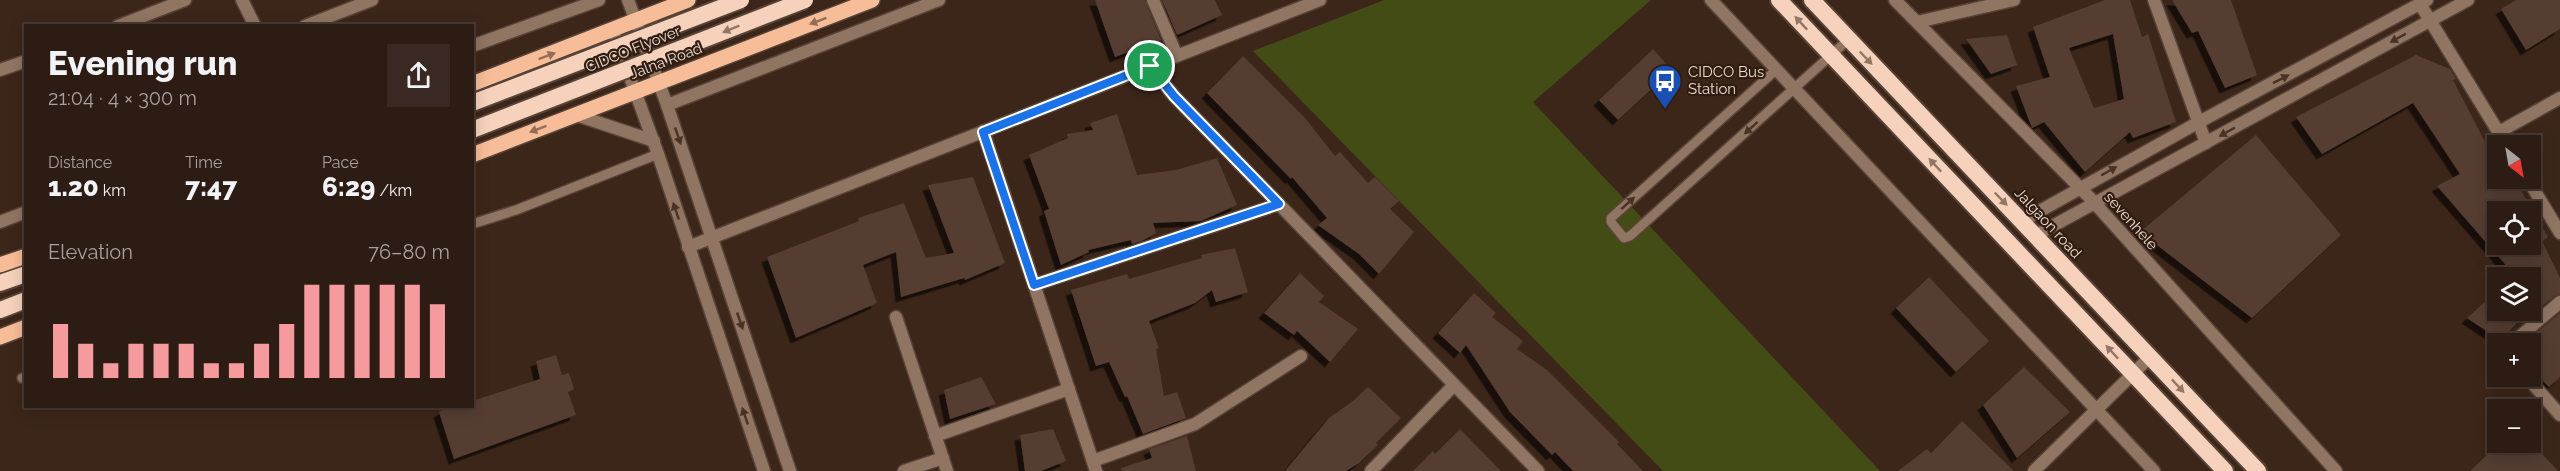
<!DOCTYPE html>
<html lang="en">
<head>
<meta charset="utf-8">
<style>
  :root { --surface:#2d1c14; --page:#392922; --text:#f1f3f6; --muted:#a7a1a0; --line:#483a34; --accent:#f59b9d }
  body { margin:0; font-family:Raleway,sans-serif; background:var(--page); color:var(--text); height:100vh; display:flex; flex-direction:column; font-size:22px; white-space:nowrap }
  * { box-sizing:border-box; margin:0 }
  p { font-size:20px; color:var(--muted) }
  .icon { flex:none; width:33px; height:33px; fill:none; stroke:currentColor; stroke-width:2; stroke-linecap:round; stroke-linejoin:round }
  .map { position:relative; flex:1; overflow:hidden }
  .sheet { position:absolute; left:24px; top:24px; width:450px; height:384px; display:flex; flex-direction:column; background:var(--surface); border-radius:0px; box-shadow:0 3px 15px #0003,0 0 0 2px var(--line) }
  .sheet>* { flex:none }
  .needle { width:39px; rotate:149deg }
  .controls { position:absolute; left:2487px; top:135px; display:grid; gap:12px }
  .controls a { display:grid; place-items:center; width:54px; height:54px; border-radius:0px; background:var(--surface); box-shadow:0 3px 15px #0003,0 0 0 2px var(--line); font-size:30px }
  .pin { position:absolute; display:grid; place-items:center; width:51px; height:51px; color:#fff; margin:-26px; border:3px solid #fff; border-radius:50%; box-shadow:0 2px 6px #0007 }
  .round { display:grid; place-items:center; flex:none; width:63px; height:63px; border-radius:0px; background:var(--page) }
  .overview { display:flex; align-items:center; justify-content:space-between; height:102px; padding:0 24px }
  h1 { font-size:33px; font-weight:800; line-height:45px }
  .metrics { display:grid; grid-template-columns:repeat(3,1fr); gap:9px; height:102px; padding:6px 24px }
  .metrics div { display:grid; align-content:center }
  .metrics b { font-size:26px; font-weight:800 }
  .metrics small { font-size:16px; font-weight:400 }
  .metrics p { font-size:16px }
  .chart { height:168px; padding:12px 24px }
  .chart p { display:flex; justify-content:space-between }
  .chart svg { width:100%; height:108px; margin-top:6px; stroke:var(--accent); stroke-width:6 }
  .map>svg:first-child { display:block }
  .green { fill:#444c15 }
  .building { fill:#553c32; fill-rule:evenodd; filter:url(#shadow) }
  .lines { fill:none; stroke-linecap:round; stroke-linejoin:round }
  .service-casing { stroke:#584337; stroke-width:12 }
  .minor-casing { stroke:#584337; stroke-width:15 }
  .tertiary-casing { stroke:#584337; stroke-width:15 }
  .primary-casing { stroke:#584337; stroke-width:18 }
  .trunk-casing { stroke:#584337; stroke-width:20 }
  .service { stroke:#917563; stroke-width:9 }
  .minor { stroke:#917563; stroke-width:12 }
  .tertiary { stroke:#917563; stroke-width:12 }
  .primary { stroke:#f6bd98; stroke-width:15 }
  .trunk { stroke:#f6d2bc; stroke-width:16 }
  .trunk-bridge-casing { stroke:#584337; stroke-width:20; stroke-linecap:butt }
  .trunk-bridge { stroke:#f6d2bc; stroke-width:16 }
  .oneway { fill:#946d54 }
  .oneway2 { fill:#947866 }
  .oneway3 { fill:#493325 }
  .route-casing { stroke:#fff; stroke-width:12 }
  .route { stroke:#1a73e8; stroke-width:8 }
  .labels { text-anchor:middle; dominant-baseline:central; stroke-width:4.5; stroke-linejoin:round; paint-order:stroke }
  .street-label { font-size:15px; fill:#e8d9d1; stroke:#311d10 }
  .poi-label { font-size:15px; fill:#e8d9d1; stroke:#311d10; text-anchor:start }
</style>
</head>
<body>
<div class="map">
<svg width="2560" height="471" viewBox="0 0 2560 471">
  <defs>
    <filter id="shadow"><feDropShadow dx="-5.5" dy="5.5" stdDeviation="0" flood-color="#0009"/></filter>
  </defs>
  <rect width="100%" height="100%" fill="#3c261a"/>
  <path class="green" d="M1384 0H1651L1533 102 1880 471H1663L1253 51Z"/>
  <g class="building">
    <path d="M1095 0H1145L1161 40 1115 57Z"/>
    <path d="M1162 0H1215L1222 15 1177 35Z"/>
    <path d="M2105 0H2130L2142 37 2148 34 2176 122 2133 138 2130 132 2085 172 2044 122 2032 128 2016 86 2050 77 2033 27ZM2113 34 2124 99 2094 108 2069 48Z"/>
    <path d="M2172 0H2231L2257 75 2225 88 2198 31 2192 33Z"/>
    <path d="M2516 0H2560V29L2526 50 2501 9Z"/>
    <path d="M2007 35 2017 65 1991 74 1966 39Z"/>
    <path d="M1653 49 1672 70 1618 120 1599 100Z"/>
    <path d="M2416 55 2450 69 2456 79 2453 80 2493 157 2498 155V178H2514L2548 237 2542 241 2560 278V294L2555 296 2530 316V278H2517L2437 186 2460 174 2413 103 2322 154 2296 117ZM2498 212H2530V244H2498Z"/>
    <path d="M1243 56 1305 118 1335 156 1340 152 1368 183 1375 177 1399 201 1390 209 1414 232 1379 274 1359 254 1318 225 1327 218 1292 177 1291 179 1207 93Z"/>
    <path d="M1117 114 1137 175 1176 170 1217 158 1237 205 1201 221 1153 223 1156 233 1142 241 1132 244 1131 240 1088 250 1089 252 1061 265 1044 211 1049 209 1029 155 1068 138 1067 134 1093 130 1090 123Z"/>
    <path d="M2256 135 2341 235 2252 318 2140 232Z"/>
    <path d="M973 177 1005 263 965 280 964 278 901 297 896 252 863 265 877 303 796 338 767 257 859 221 858 218 904 203 926 258 954 253 928 185Z"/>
    <path d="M1235 248 1248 292 1216 302 1212 290 1195 303 1149 321 1159 348 1156 349 1164 396 1177 392 1186 418 1143 434 1127 396 1125 397 1109 362 1096 366 1071 290 1127 274 1129 279 1202 258 1201 255Z"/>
    <path d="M1300 273 1324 296 1319 302 1358 329 1330 362 1297 331 1294 335 1264 313Z"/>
    <path d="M1929 277 1989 341 1956 372 1896 308Z"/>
    <path d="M2498 290V310H2530L2500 340 2467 318Z"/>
    <path d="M1474 293 1496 313 1492 317 1523 341 1517 349 1547 370 1619 442 1617 444 1643 471H1573L1555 452 1552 455 1510 412 1466 345 1460 353 1438 333Z"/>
    <path d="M2560 313V377L2549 387 2530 368V338Z"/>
    <path d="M556 355 562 375 569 373 574 389 568 392 576 415 454 459 439 412 450 406H472V401L540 379 536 361Z"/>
    <path d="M2024 367 2070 412 2017 458 1983 405Z"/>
    <path d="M981 377 996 404 950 419 944 390Z"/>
    <path d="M1368 387 1401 418 1376 443 1378 445 1359 463 1346 471H1285L1329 418 1353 401Z"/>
    <path d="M1962 421 2014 471H1898L1927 449 1931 453Z"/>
    <path d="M1053 429 1066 461 1041 471H1025L1020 435Z"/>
    <path d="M1460 429 1501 471H1413L1433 451 1435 454Z"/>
    <path d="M1187 436 1196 471H1122L1121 468 1152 458 1149 449Z"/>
    <path d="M2500 442H2531L2558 471H2470Z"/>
  </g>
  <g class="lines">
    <g class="service-casing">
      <g id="service">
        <path d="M1777 69 1611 218V222L1624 238 1630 236 1849 39"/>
        <path d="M472 224 516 210 658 154"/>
        <path d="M22 378 26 377"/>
      </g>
    </g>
    <g class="minor-casing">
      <g id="minor">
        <path d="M242 0 255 26"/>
        <path d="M1153 0 1177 56"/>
        <path d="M1711 0 2154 471"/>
        <path d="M1895 0 2090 198 2336 471"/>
        <path d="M2154 0 2206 143"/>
        <path d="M2420 4 2507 146"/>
        <path d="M1917 22 2014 0"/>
        <path d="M118 26 185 0"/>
        <path d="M305 26 372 0"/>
        <path d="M472 46 599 0"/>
        <path d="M1150 66 1174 96 1538 471"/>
        <path d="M0 70 26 61"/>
        <path d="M667 105 939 0"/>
        <path d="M983 131 1096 471"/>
        <path d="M2499 132 2560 98"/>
        <path d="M2527 178 2560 233"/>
        <path d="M2022 221 2199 122 2427 0"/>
        <path d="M0 222 26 212"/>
        <path d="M2036 235 2468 0"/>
        <path d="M688 247 1320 0"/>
        <path d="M1034 285 1279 204"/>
        <path d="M896 317 947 471"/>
        <path d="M2511 344 2560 302"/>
        <path d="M2526 376 2560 415"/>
        <path d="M935 436 1069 389"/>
        <path d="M1093 461 1195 424 1301 356"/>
        <path d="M904 471 943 458"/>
        <path d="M1371 471 1454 385"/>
        <path d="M2034 471 2150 357"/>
      </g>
    </g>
    <g class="tertiary-casing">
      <g id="tertiary">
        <path d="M628 0 667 105 790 471"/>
        <path d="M613 31 658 154 764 471"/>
        <path d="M576 115 654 141"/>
      </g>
    </g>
    <g class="primary-casing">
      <g id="primary">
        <path d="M472 84 688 0"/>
        <path d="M472 155 872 0"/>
        <path d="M0 265 26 256"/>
        <path d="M0 337 26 327"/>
      </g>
    </g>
    <g class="trunk-casing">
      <g id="trunk">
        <path d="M1779 0 2225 471"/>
        <path d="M1812 0 2258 471"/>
        <path d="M0 283 26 274"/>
        <path d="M0 310 26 300"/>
      </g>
    </g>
    <use href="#service" class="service"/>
    <use href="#minor" class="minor"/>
    <use href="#tertiary" class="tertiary"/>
    <use href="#primary" class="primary"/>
    <use href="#trunk" class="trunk"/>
    <g class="trunk-bridge-casing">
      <g id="trunk-bridge">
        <path d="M472 103 741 0"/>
        <path d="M472 130 805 0"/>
      </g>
    </g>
    <use href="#trunk-bridge" class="trunk-bridge"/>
  </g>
  <defs><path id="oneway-solid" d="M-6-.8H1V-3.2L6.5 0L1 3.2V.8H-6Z" transform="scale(1.5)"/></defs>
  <g class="oneway">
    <use href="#oneway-solid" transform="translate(818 21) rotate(159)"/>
    <use href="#oneway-solid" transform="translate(547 56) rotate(-21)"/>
    <use href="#oneway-solid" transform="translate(538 129) rotate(159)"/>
  </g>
  <g class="oneway2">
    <use href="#oneway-solid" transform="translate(1801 23) rotate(-133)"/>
    <use href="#oneway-solid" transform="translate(731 29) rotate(158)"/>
    <use href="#oneway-solid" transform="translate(1866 58) rotate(46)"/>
    <use href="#oneway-solid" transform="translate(1935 165) rotate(-133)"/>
    <use href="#oneway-solid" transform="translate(2001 199) rotate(46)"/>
    <use href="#oneway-solid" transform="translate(2112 352) rotate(-133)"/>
    <use href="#oneway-solid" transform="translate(2178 386) rotate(47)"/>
  </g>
  <g class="oneway3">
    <use href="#oneway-solid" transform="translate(2398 38) rotate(151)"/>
    <use href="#oneway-solid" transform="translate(2281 79) rotate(-27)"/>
    <use href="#oneway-solid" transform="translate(1751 128) rotate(138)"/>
    <use href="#oneway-solid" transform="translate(2227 132) rotate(151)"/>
    <use href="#oneway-solid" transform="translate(678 136) rotate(71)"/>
    <use href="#oneway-solid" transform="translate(2109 171) rotate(-29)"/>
    <use href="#oneway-solid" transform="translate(1628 203) rotate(-42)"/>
    <use href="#oneway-solid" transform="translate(676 211) rotate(-109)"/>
    <use href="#oneway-solid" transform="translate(740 321) rotate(71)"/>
    <use href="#oneway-solid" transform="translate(745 416) rotate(-109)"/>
  </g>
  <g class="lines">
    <g class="route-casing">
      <path id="route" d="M1150 66 1174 96 1279 204 1034 285 983 132Z"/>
    </g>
    <use href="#route" class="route"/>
  </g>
  <defs>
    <g id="bus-pin" transform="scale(1.725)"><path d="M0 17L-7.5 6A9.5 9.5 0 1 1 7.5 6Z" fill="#1a4fb4" stroke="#311d10"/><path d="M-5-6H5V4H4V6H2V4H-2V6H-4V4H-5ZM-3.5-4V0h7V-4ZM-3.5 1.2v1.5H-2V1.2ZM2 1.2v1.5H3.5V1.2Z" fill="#fff"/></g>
  </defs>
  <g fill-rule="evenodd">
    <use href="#bus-pin" x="1665" y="81"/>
  </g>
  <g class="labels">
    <g class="street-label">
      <text transform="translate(633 49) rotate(-22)">CIDCO Flyover</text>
      <text transform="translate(666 61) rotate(-21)">Jalna Road</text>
      <text transform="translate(2131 221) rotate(48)">sevenhele</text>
      <text transform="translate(2048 223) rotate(47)">Jalgaon road</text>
    </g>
    <g class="poi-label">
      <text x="1688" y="72">CIDCO Bus<tspan x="1688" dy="17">Station</tspan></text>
    </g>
  </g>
</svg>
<div class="controls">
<a><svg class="needle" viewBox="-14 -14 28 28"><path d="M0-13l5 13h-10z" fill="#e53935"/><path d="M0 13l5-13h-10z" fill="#a7a1a0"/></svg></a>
<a><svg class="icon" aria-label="locate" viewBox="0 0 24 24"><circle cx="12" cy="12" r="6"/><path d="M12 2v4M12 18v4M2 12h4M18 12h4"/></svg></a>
<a><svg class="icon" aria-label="layers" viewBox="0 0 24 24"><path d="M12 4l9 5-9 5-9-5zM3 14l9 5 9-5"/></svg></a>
<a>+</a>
<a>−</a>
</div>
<div class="pin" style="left:1150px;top:66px;background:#1e9e55"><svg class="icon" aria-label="arrive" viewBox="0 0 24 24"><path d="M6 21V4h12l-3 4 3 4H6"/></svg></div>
<section class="sheet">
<div class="overview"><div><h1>Evening run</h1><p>21:04 · 4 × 300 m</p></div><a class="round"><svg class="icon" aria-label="share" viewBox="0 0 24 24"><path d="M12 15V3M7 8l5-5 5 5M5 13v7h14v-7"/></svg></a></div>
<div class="metrics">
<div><p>Distance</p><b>1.20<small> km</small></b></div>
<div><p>Time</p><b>7:47</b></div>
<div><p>Pace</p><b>6:29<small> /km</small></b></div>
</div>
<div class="chart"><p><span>Elevation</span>76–80 m</p>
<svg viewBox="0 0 160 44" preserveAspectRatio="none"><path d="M5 44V22M15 44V30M25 44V38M35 44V30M45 44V30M55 44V30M65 44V38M75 44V38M85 44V30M95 44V22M105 44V6M115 44V6M125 44V6M135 44V6M145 44V6M155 44V14"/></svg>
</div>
</section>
</div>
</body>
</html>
